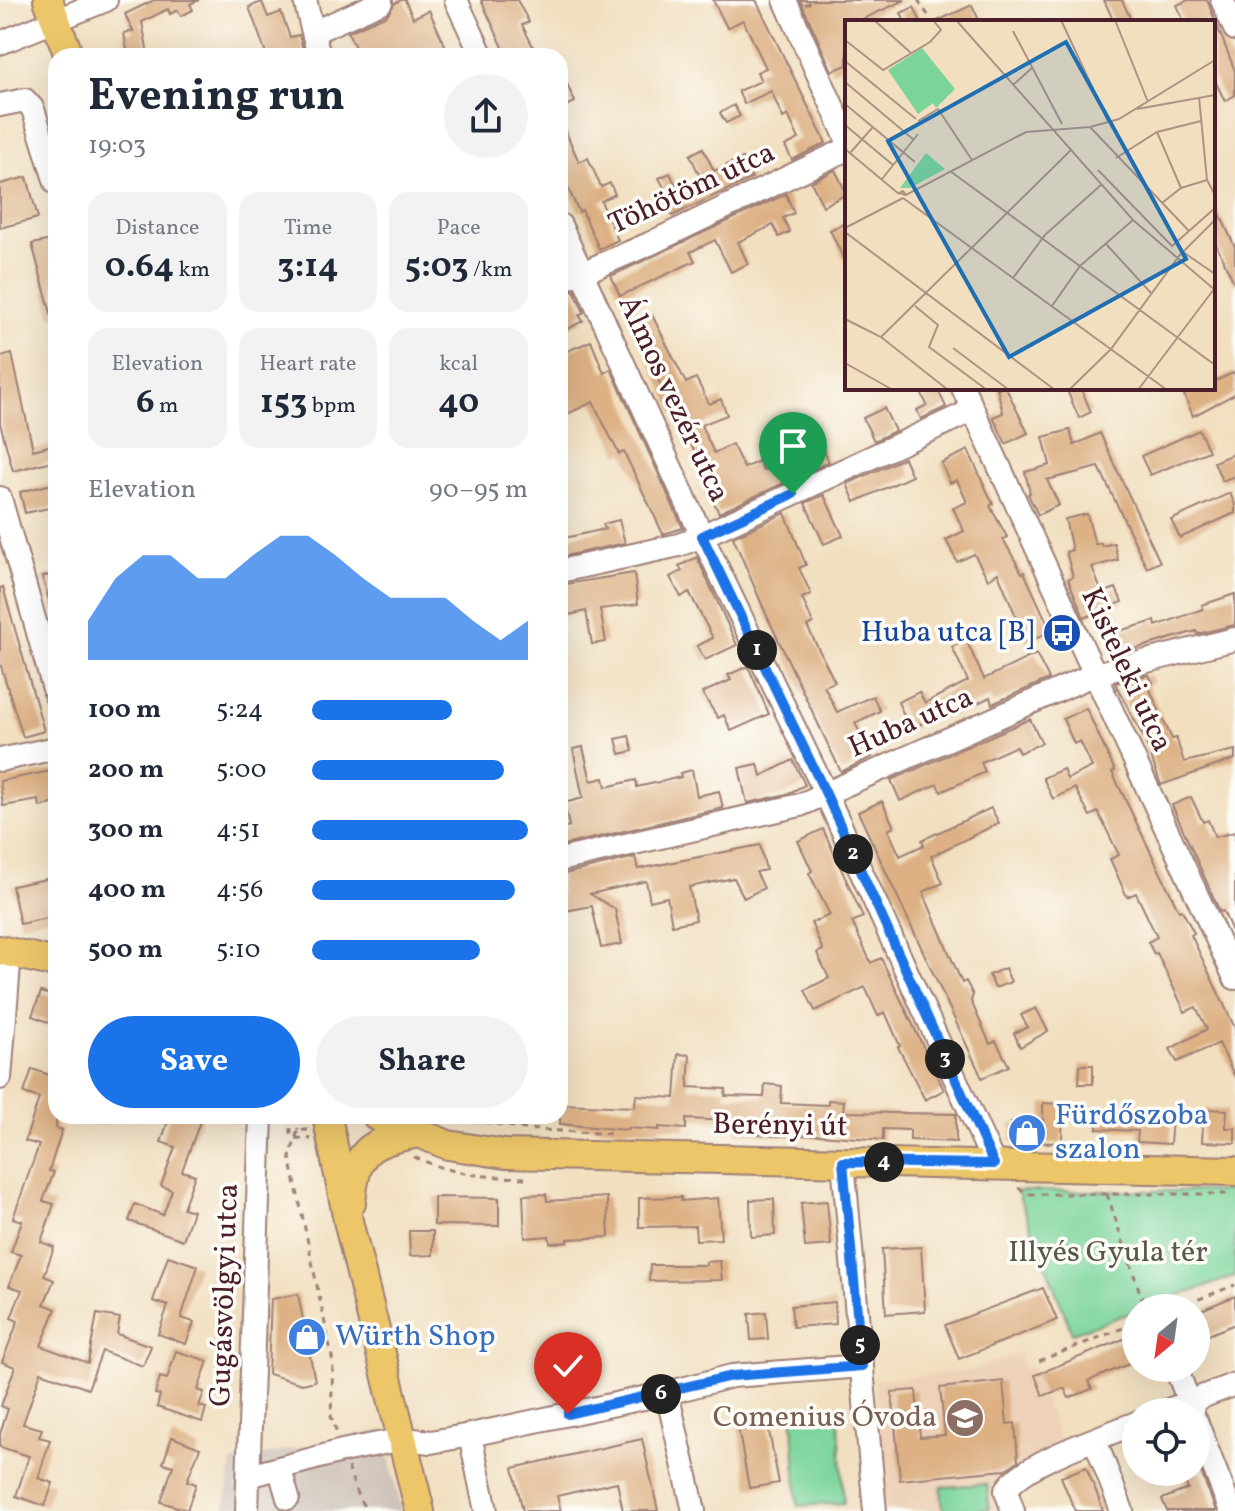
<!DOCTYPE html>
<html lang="en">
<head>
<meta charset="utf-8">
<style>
  :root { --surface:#fff; --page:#f2f2f3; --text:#1f2937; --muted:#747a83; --accent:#1a73e8 }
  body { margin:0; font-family:Vollkorn,serif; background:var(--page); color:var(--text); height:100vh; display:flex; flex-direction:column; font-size:30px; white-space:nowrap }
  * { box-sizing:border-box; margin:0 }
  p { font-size:26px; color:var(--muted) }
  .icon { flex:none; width:44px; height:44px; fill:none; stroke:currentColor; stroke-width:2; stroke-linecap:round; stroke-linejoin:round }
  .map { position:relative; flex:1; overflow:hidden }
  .sheet { position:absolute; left:48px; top:48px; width:520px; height:1076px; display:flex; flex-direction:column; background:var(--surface); border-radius:24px; box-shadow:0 8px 32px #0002 }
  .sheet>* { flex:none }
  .needle { width:52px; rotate:209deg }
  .controls { position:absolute; left:1122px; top:1294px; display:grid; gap:16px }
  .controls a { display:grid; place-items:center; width:88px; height:88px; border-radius:50%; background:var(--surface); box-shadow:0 8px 32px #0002; font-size:40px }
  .pin { position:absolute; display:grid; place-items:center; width:68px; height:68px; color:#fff; margin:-82px -34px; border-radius:50% 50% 50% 0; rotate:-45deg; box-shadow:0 0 8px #0007 }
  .pin .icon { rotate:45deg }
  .km { position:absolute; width:40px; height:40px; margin:-20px; border-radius:50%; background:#222; color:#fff; font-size:22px; line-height:40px; text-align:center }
  .round { display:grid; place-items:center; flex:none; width:84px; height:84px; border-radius:42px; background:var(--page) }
  .headline { display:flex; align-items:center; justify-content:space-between; height:136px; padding:0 40px }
  h1 { font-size:44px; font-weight:700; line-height:60px }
  .figures { display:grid; grid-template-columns:repeat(3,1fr); gap:12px; height:136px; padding:8px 40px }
  .figures div { display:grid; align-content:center; border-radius:20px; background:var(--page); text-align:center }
  .figures b { font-size:34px; font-weight:700 }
  .figures small { font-size:22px; font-weight:400 }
  .figures p { font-size:22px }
  .chart { height:224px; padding:16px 40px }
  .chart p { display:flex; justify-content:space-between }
  .chart svg { width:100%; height:144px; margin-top:8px; fill:var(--accent); opacity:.7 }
  .primary-button { display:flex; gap:16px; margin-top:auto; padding:16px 40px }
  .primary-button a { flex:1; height:92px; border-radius:48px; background:var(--accent); color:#fff; font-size:32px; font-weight:700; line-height:92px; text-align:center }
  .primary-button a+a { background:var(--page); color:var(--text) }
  ul { padding:0 40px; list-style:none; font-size:26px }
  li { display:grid; grid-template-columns:128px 96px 1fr; align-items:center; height:60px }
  li i { height:20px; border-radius:10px; background:var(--accent) }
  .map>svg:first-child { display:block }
  .built { fill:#edd2b9 }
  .industrial { fill:#cec2b9 }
  .green { fill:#7bd59b; stroke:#627a63; stroke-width:2 }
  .building { fill:#ddb184 }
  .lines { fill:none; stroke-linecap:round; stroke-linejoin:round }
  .minor-casing { stroke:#9e7f76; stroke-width:26 }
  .major-casing { stroke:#9e7f76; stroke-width:32 }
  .path { stroke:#9e7f76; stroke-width:3; stroke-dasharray:6 6; stroke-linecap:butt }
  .minor { stroke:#fff; stroke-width:22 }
  .major { stroke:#ecc669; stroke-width:28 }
  .route-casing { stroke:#fff; stroke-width:16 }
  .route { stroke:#1a73e8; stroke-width:10 }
  .labels { text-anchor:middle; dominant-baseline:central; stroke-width:7; stroke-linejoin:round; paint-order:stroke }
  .street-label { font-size:30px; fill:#4a1f2b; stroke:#fdfcf7 }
  .transit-label { font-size:30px; fill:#164399; stroke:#fdfcf7; text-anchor:end }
  .shop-label { font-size:30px; fill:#366cbe; stroke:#fdfcf7; text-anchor:start }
  .park-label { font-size:30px; fill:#59564d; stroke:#fdfcf7 }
  .education-label { font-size:30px; fill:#785e54; stroke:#fdfcf7; text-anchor:end }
  .inset-road { fill:none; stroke:#ae9284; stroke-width:2 }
  .view { fill:#1f6fb2; fill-opacity:0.15; stroke:#1f6fb2; stroke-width:4 }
  .inset-edge { fill:none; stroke:#4a1f2b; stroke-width:4 }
</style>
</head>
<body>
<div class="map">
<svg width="1235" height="1511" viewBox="0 0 1235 1511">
  <rect width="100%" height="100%" fill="#fdfcf7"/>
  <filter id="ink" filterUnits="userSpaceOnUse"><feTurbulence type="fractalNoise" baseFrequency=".0125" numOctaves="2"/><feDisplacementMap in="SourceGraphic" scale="16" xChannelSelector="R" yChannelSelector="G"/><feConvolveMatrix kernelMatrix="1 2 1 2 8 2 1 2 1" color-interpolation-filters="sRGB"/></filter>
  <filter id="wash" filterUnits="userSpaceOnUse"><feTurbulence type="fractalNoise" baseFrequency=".006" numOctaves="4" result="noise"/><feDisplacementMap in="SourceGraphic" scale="32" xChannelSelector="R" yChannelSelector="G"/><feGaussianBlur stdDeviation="1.8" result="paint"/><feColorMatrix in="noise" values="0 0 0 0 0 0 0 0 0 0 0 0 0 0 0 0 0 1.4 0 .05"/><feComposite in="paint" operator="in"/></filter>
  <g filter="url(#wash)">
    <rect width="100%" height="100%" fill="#f1dfc0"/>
    <path class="built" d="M1019 1353 1024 1368 1031 1366 1060 1440 1051 1443 1060 1470 1015 1487 1006 1510 886 1511 874 1380 975 1370Z"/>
    <path class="industrial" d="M383 1430 401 1511H224L232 1462Z"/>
    <g class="green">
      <path d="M1017 1191H1235V1276L1144 1308H1136V1311L1072 1333Z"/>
      <path d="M838 1405 844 1503 798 1506 792 1408Z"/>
      <path d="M987 1484 989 1509 943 1511 941 1487Z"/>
    </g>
    <g id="blocks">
      <g class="building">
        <path d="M154 0H199L190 4 193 10 181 16 178 10 170 14 168 9 142 22 148 54 128 56 124 33 133 31 125 14Z"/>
        <path d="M401 0H405L413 18 429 10 450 56H359L348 32 387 15 395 3Z"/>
        <path d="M481 0H517L529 22 522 25 538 56H507Z"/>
        <path d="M713 0H756L826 143 792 160 785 146 799 139 788 115 783 118 771 91 744 104 738 91 761 81 757 72 766 68 743 20 727 28Z"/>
        <path d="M800 0H905L856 22H847V65L832 71Z"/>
        <path d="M1104 0H1122L1132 22H1114Z"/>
        <path d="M1188 0H1207L1235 71V95L1225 101 1213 77V22H1184L1177 5Z"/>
        <path d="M262 2 268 17 281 12 290 37 299 35 305 56H267L249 7Z"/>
        <path d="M972 5 980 22H935Z"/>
        <path d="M914 7 921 22H905L901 13Z"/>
        <path d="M560 68 575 102 560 109Z"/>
        <path d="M734 105 740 116 726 123 720 113Z"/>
        <path d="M560 119 579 162 588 158 601 187 610 183 615 194 601 201 618 240 599 249 582 210 579 212 560 171Z"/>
        <path d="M703 148 714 171 742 158 752 178 672 216 665 203 671 200 659 178 670 173 681 196 704 185 690 155Z"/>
        <path d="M835 170 847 194 823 206 811 182Z"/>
        <path d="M27 177 38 218 0 228V184Z"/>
        <path d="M786 194 794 213 783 218 790 232 779 237 773 225 738 242 748 264 731 272 715 240 690 252 695 261 620 296 611 276Z"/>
        <path d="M1213 199 1235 247V285L1213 238Z"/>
        <path d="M847 222V266L830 230Z"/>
        <path d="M56 239V317H52L32 244Z"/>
        <path d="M574 290 584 312 579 315 583 321 560 333V293Z"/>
        <path d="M652 315 686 383 696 378 709 404 721 399 727 415 701 425 714 453 732 444 744 468 759 461 763 470 793 455 789 446 815 434 829 462 719 513 709 493 714 491 686 434 684 435 632 324Z"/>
        <path d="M591 341 604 373 611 369 683 528 663 534 624 452 619 454 593 402 563 416 560 409V354Z"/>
        <path d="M12 354 33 450 56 444V460L13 471 0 423V357Z"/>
        <path d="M1235 372V394L1193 416 1184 395 1199 388H1213V382Z"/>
        <path d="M919 388H937L946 407 921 419 917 410 927 405Z"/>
        <path d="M997 388H1006L1028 433 1006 444 993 417 1003 413Z"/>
        <path d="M1066 388H1081L1091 412 1079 418Z"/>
        <path d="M884 408 895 431 874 441 863 418Z"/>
        <path d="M1070 430 1074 445 1100 433 1160 562 1147 568 1099 467 1047 480 1059 505 1038 515 1028 494 1030 493 1025 472 1050 465 1043 437Z"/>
        <path d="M1199 430 1209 451 1150 475 1141 456Z"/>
        <path d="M968 450 993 504 990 506 1007 537 1003 539 1022 573 1024 572 1051 631 1027 643 998 573 988 579 974 554 957 562 946 540 964 531 953 508 967 502 957 480 950 483 941 463Z"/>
        <path d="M1235 453V476L1222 481 1214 462Z"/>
        <path d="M904 458 912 476 855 502 847 484Z"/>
        <path d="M56 483 54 507 25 513 20 492Z"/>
        <path d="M1230 493 1235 505V513L1180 538 1171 520Z"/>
        <path d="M824 495 843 536 824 544 805 503Z"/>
        <path d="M785 513 806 565 799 568 811 594 802 598 813 623 807 626 835 682 824 686 837 712 873 696 880 711 855 723 872 757 841 772 766 614 733 537Z"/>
        <path d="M1087 514 1095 544 1101 543 1102 546 1114 543 1118 560 1092 567 1102 593 1116 588 1122 602 1084 618 1068 579 1073 577 1066 552 1072 550 1065 519Z"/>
        <path d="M619 520 625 543 560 557V539L605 529 603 524Z"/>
        <path d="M697 557 737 645 705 660 697 646 713 638 689 592 681 597 670 577 682 571 679 566Z"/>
        <path d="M56 573V612L53 613 42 577Z"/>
        <path d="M634 573 638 604 600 609 606 642 592 644 586 611 560 617V585Z"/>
        <path d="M3 587 44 731 23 737 0 663V588Z"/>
        <path d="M1235 594V625L1197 634 1196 631 1114 655 1108 634 1155 621 1156 626 1203 609 1202 605Z"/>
        <path d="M966 640 984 679 1036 654 1049 679 992 704 990 697 952 716 949 711 910 729 898 702 919 692 925 703 968 681 952 647Z"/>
        <path d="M748 666 769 714 731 731 724 715 718 718 702 693 731 680 728 675Z"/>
        <path d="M1149 675 1153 683 1148 685 1154 699 1172 739 1176 738 1184 762 1235 750V759L1161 785 1145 740 1115 683Z"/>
        <path d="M1086 708 1115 771 1112 772 1179 911 1182 910 1194 933 1191 935 1235 1028V1077L1219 1043 1177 1062 1170 1049 1207 1029 1196 1007 1185 1012 1157 953 1154 954 1148 942 1157 937 1136 893 1127 897 1110 859 1119 855 1098 812 1090 816 1075 788 1053 799 1043 778 1063 769 1067 779 1092 767 1080 741 1074 744 1063 719Z"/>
        <path d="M1030 719 1042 743 1019 753 1016 746 981 762 985 772 941 792 937 784 900 801 891 780Z"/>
        <path d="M629 736 633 751 620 754 616 739Z"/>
        <path d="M583 747 591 781 604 778 606 787 636 780 637 787 681 777 680 773 692 770 697 796 719 791 723 808 560 846V829L569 826 564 803 583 798 573 749Z"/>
        <path d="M793 760 805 785 787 794 747 803 739 768 758 764 761 776Z"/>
        <path d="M56 770V803L40 807 39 800 3 806 0 781Z"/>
        <path d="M1191 797 1203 822 1208 820 1215 837 1235 832V938L1223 911 1220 912 1172 805Z"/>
        <path d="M882 801 894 827 888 830 900 856 924 845 922 840 991 808 999 823 931 856 943 883 923 892 962 983 966 981 973 995 971 1001 990 1044 996 1041 1009 1066 982 1078 858 812Z"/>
        <path d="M823 829 863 917 852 922 871 963 881 958 944 1090 925 1100 898 1047 900 1046 885 1012 878 1016 865 987 815 1011 805 990 829 978 817 953 823 950 811 923 830 915 809 873 812 871 798 841Z"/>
        <path d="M760 845 766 870 756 872 764 888 744 898 734 878 689 887 696 920 672 925 667 897 650 901 646 881 590 894 615 909 622 944 601 948 592 906 560 912V875L635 857 638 869Z"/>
        <path d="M56 877V916L20 924 12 886Z"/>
        <path d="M1005 968 1011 982 995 988 989 975Z"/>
        <path d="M41 992 56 997V1025L32 1016Z"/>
        <path d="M1036 1008 1048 1031 1020 1047 1014 1033 1028 1027 1021 1015Z"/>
        <path d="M678 1054 690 1055 688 1087 726 1089 725 1096 764 1097 765 1084 782 1086 781 1103 828 1105V1100L844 1101 843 1112 956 1114V1142L910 1140V1130L883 1129V1140L820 1135 777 1136 736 1132V1121L686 1119V1129L659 1127V1130L627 1128V1130L560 1124V1104L635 1107 636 1095 675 1098Z"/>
        <path d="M1080 1065H1093V1084H1079Z"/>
        <path d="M32 1069 56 1077V1128L62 1130 49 1171 54 1172 43 1201 54 1204 41 1242 54 1247 44 1276 54 1280 44 1304 56 1309 41 1346 88 1363 97 1314 120 1318 117 1334 151 1346 143 1366 102 1351 88 1389 41 1372 23 1424 42 1429 39 1437 50 1440 38 1478 53 1483 45 1506 16 1496 29 1456 0 1447V1434L8 1409 1 1406 15 1367 2 1362 18 1321 11 1318 22 1290 9 1286 21 1255 11 1252 22 1221 13 1218 39 1145 25 1141 39 1098 24 1093Z"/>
        <path d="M1043 1103 1063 1104 1062 1143 1011 1142V1123L1043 1124Z"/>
        <path d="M1204 1109 1227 1110 1226 1128H1235V1143L1202 1142Z"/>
        <path d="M1098 1110 1153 1112 1152 1117 1172 1118 1170 1144 1137 1142 1138 1131 1097 1129Z"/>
        <path d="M170 1116H202L182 1171 195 1175 183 1208 193 1211 183 1240 129 1221 135 1204 163 1215 172 1190 161 1186 175 1147 161 1142Z"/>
        <path d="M546 1194 547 1201 607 1197 609 1237 568 1239V1242L550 1243 549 1236 525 1238 523 1195Z"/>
        <path d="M434 1197 499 1198V1226L434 1225Z"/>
        <path d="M681 1197V1201L718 1198 721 1239 696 1240 695 1226 639 1227V1198Z"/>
        <path d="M774 1199 775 1235 751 1237 750 1200Z"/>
        <path d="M827 1201 831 1245 805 1247 801 1203Z"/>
        <path d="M409 1231H433V1255L410 1256Z"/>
        <path d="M921 1247 925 1311 886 1314 882 1249Z"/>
        <path d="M168 1256 198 1266 181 1318 194 1322 186 1344 158 1334 168 1306 153 1301Z"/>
        <path d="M720 1261 722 1280 649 1281 650 1265H706V1262Z"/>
        <path d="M1043 1288 1057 1320 959 1359 945 1325Z"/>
        <path d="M298 1294 315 1381 302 1384 268 1374 271 1299Z"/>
        <path d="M1235 1296V1324L1196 1340V1312Z"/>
        <path d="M835 1302 836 1324 793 1327 791 1306Z"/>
        <path d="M766 1312 768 1339 751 1340 749 1314Z"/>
        <path d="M1136 1334V1361L1088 1381 1092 1389 1069 1398 1064 1388 1043 1396 1035 1375Z"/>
        <path d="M176 1351 208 1361 198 1390 204 1392 199 1406 206 1408 202 1422 157 1407 160 1395 155 1394 160 1377 167 1379Z"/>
        <path d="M1003 1381 1007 1424 1015 1423 1018 1461 1005 1470 900 1480 892 1392 916 1390 920 1437 945 1435 940 1388Z"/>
        <path d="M767 1421 779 1483 749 1488 738 1427Z"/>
        <path d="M172 1437 200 1448 187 1481 196 1484 187 1510 161 1502 173 1466 163 1463Z"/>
        <path d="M642 1439 658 1511H623L617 1482 557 1496 561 1511H523L513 1468Z"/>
        <path d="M1086 1467 1097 1494 1103 1511H1075L1061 1477Z"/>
        <path d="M1181 1472H1201L1216 1511H1167L1162 1499 1188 1489Z"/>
      </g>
    </g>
  </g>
  <g filter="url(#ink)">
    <use href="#blocks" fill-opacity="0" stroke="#9e7f76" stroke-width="2"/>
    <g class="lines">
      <g class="minor-casing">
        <g id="minor">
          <path d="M305 0 319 56"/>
          <path d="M456 0 482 56"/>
          <path d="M785 0 847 139"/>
          <path d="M1222 0 1235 29"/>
          <path d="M314 32 381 2"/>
          <path d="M0 43 106 0"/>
          <path d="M0 105 25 100 33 109 56 183"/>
          <path d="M560 225 702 536 826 794 994 1164"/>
          <path d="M560 279 582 273 649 244 847 149"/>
          <path d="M963 388 1235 978"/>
          <path d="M0 498 56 696"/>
          <path d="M560 571 679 545 702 536 973 410"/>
          <path d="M0 760 56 748"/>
          <path d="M560 860 800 805 1095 674 1235 639"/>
          <path d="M0 1078 10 952"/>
          <path d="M843 1162 875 1511"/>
          <path d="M1176 1368 1193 1412"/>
          <path d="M667 1393 694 1511"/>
          <path d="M1163 1412 1235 1384"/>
          <path d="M1196 1421 1231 1511"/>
          <path d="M470 1435 486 1511"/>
          <path d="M1095 1440 1122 1511"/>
          <path d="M280 1470 288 1498"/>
          <path d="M249 1476 342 1451 404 1439 431 1442 470 1435 667 1393 732 1376 862 1366"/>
          <path d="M247 1511 261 1116"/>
          <path d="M1013 1511 1006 1491C1021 1463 1105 1436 1136 1423"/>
        </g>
      </g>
      <g class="major-casing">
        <g id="major">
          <path d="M48 0 69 56"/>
          <path d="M0 950 56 963"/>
          <path d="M327 1116 349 1225 420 1511"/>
          <path d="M377 1116 448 1145 505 1154 1235 1171"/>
          <path d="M351 1203C356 1149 367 1143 418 1133"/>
        </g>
      </g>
      <g class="path">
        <path d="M918 0 930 18"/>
        <path d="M805 5 815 0"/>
        <path d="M290 1116 291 1133 296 1138 311 1139"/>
        <path d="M297 1116 298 1130"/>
        <path d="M449 1116 525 1129 612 1134"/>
        <path d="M308 1130H298L290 1157 333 1362 331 1416 337 1433"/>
        <path d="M414 1157C455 1175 483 1177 527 1178"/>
        <path d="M1018 1188 1030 1194H1229"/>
        <path d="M1107 1194 1145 1308"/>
        <path d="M1176 1308 1235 1285"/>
        <path d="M1039 1361 1136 1323"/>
        <path d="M348 1467 358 1497 367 1511"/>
      </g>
      <use href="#minor" class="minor"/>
      <use href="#major" class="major"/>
    </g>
  </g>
  <g class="lines" filter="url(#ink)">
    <g class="route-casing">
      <path id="route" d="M568 1414 732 1376 862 1366 843 1162 994 1164 826 794 702 536 793 494"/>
    </g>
    <use href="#route" class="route"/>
  </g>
  <defs>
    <g id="bus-disc" transform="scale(2)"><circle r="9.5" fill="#1a4fb4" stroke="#fdfcf7"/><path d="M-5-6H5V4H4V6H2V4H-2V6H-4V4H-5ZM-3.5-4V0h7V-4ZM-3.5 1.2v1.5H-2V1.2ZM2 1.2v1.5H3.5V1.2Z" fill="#fff"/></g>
    <g id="shop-disc" transform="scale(2)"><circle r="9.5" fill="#3f7fe0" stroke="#fdfcf7"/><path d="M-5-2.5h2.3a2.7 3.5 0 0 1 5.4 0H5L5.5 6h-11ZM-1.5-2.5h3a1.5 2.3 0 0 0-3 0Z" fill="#fff"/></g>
    <g id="school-disc" transform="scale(2)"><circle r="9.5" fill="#8d6e63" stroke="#fdfcf7"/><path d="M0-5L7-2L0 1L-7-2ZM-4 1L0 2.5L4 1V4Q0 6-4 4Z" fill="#fff"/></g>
  </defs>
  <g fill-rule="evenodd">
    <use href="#bus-disc" x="1062" y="633"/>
    <use href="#shop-disc" x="1027" y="1133"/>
    <use href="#shop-disc" x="307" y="1337"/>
    <use href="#school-disc" x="965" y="1418"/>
  </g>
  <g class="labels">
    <g class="street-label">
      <text transform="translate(692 189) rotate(-25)">Töhötöm utca</text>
      <text transform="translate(673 399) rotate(65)">Álmos vezér utca</text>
      <text transform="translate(1126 670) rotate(65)">Kisteleki utca</text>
      <text transform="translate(911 723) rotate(-24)">Huba utca</text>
      <text transform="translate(780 1126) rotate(1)">Berényi út</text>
      <text transform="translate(225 1295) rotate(-88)">Gugásvölgyi utca</text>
    </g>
    <g class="transit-label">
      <text x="1034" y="633">Huba utca [B]</text>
    </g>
    <g class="shop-label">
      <text x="1055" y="1116">Fürdőszoba<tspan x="1055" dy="34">szalon</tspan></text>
      <text x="335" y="1337">Würth Shop</text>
    </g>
    <g class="park-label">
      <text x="1108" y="1253">Illyés Gyula tér</text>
    </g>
    <g class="education-label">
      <text x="937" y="1418">Comenius Óvoda</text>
    </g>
  </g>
  <g transform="translate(845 20)">
    <rect width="370" height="370" fill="#f1dfc0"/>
    <path d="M77 28 110 69 91 88 88 83 73 94 43 50ZM81 133 100 149 65 168H55Z" fill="#7bd59b"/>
    <path class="inset-road" d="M29 0 66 33M111 0 288 200 370 270M216 0 264 103M270 0 303 82M168 11 217 104M0 20 38 50 85 22 96 10 88 0M0 41 71 99M0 62 69 120M168 65 188 47M354 77 362 160 370 175M0 84 70 142M292 89 370 75M73 101 93 89 127 140M0 105 48 145M245 107 344 211M312 112 336 168M0 129 54 174M5 133 28 107M271 138 312 112 356 101M253 150 327 226 370 188M105 151 370 345M37 159 73 114M61 175 54 173 58 171 61 175 181 112 245 107 274 99 370 40M58 178 322 370M317 183 336 168 362 160M0 208 58 178M0 212 210 370M261 224 306 273M338 232 370 254M168 258 200 215 257 164M70 286 93 305 84 327 142 370M207 286 235 246 288 200M0 299 36 317 103 370M36 317 227 129M108 328 164 370M0 343 48 370M224 370 266 329 334 236 370 200M293 370 369 269"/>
    <path class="view" d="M221 22 341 239 164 337 43 121Z"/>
    <rect width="370" height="370" class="inset-edge"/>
  </g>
</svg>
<div class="controls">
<a><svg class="needle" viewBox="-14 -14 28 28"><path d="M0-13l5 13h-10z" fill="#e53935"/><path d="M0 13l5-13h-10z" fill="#747a83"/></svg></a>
<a><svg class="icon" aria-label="locate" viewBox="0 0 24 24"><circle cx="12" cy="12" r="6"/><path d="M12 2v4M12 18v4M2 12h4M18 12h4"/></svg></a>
</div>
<div class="pin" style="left:793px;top:494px;background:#1e9e55"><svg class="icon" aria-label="arrive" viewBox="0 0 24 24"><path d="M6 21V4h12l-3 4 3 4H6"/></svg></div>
<div class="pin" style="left:568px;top:1414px;background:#d93025"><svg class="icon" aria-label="check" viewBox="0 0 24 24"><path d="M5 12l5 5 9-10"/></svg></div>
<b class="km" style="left:757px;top:650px">1</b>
<b class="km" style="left:853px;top:854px">2</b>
<b class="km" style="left:945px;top:1059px">3</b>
<b class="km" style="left:884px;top:1162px">4</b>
<b class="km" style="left:860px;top:1345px">5</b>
<b class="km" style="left:661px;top:1394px">6</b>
<section class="sheet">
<div class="headline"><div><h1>Evening run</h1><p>19:03</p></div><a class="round"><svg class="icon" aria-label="share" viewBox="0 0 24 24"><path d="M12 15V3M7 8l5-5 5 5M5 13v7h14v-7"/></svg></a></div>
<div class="figures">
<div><p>Distance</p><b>0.64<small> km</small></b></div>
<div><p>Time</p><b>3:14</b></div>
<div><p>Pace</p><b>5:03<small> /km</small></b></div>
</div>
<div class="figures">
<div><p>Elevation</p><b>6<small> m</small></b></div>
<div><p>Heart rate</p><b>153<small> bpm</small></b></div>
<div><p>kcal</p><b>40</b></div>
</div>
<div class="chart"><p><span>Elevation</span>90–95 m</p>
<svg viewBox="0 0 160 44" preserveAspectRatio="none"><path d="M0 44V32L10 19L20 12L30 12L40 19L50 19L60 12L70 6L80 6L90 12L100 19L110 25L120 25L130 25L140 32L150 38L160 32V44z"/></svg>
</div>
<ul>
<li><b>100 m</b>5:24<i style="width:65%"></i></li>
<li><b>200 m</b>5:00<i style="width:89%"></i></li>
<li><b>300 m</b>4:51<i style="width:100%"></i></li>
<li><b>400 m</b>4:56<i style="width:94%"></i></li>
<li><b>500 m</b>5:10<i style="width:78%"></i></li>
</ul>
<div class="primary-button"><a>Save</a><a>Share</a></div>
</section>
</div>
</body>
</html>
